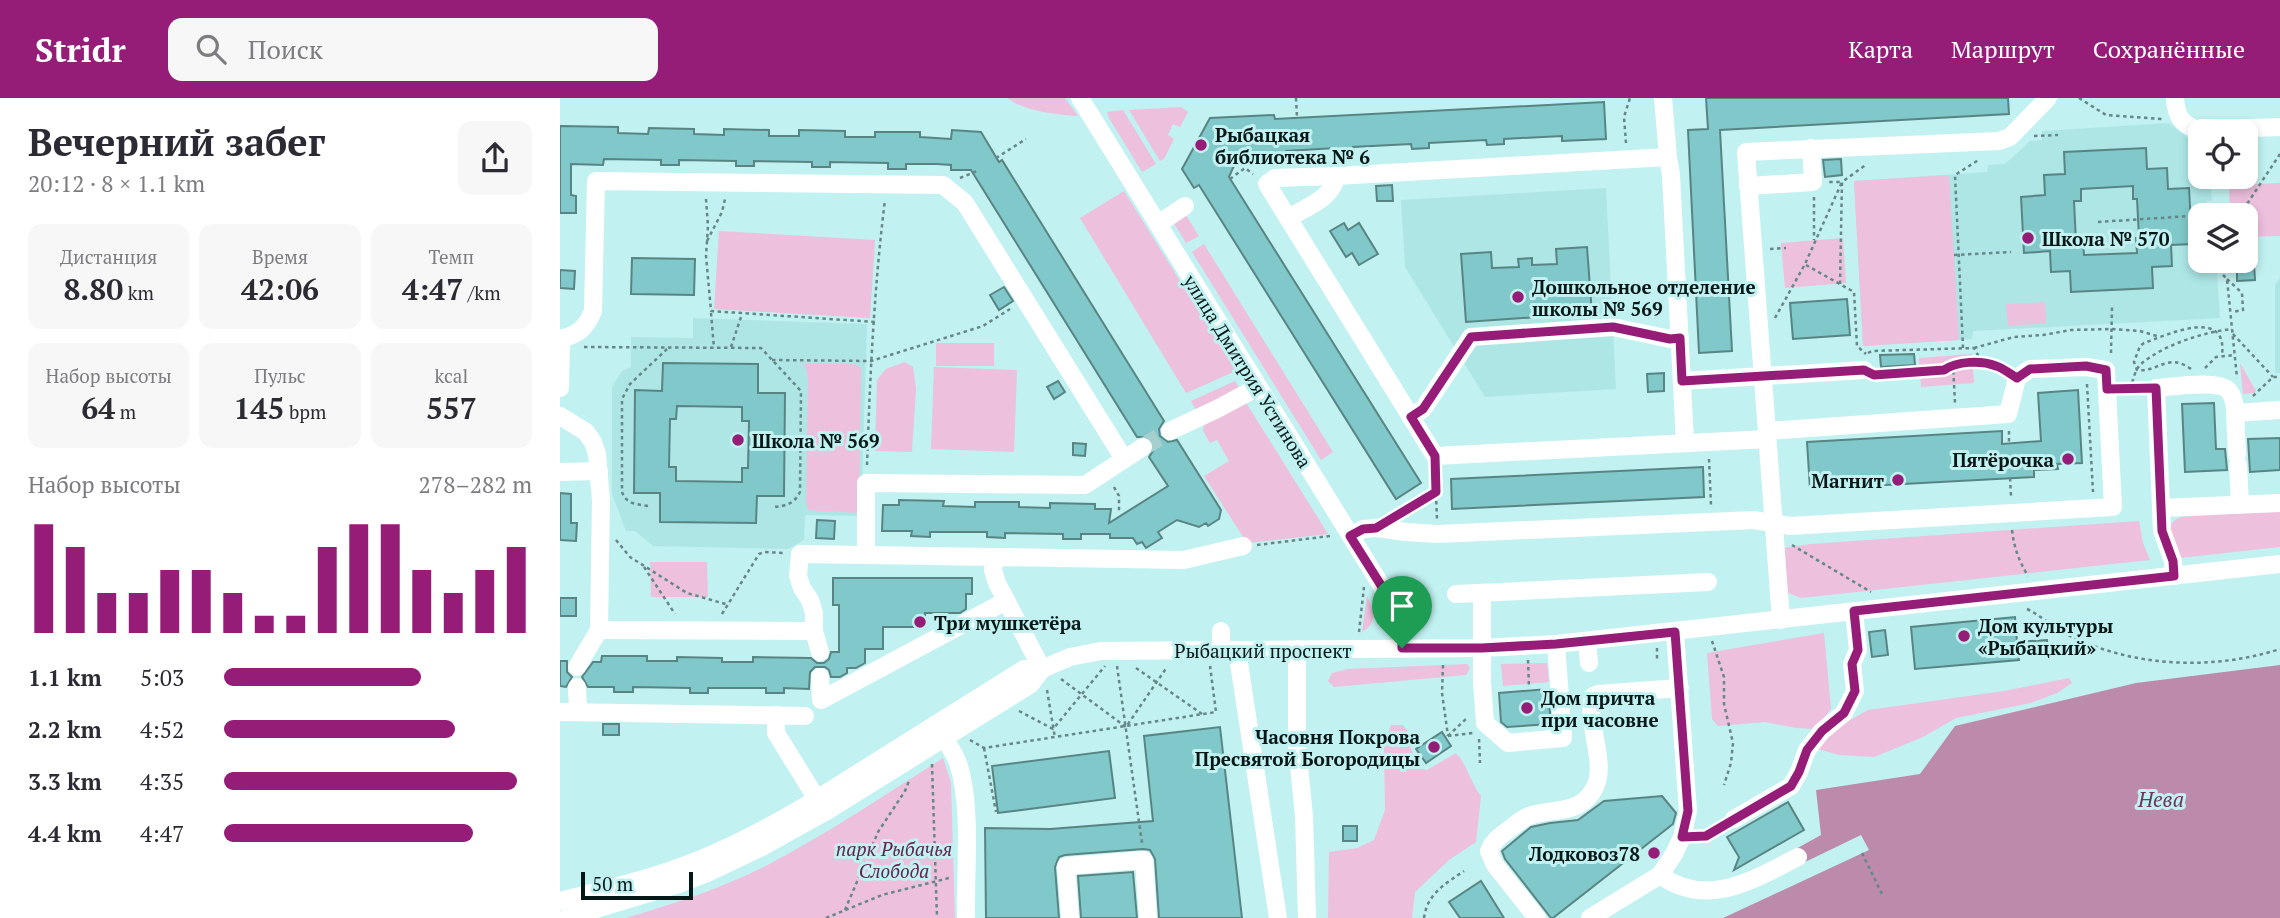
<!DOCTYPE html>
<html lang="ru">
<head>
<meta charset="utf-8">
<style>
  :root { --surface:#fff; --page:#f7f7f7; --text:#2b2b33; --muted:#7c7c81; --accent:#951d78 }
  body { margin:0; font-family:"PT Serif",serif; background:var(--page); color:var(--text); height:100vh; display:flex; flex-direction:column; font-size:26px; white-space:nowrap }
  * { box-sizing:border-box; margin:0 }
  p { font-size:23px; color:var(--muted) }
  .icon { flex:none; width:38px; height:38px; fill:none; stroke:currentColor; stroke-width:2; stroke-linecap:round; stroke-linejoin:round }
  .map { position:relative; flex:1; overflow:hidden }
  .details { display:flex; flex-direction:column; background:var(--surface); width:560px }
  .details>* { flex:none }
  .buttons { position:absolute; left:1628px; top:21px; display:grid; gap:14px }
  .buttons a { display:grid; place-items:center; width:70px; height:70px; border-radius:14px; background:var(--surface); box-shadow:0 4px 10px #0003; font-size:35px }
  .scale { position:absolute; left:21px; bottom:18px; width:112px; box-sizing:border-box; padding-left:7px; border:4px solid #061717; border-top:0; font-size:19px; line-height:24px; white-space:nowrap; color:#061717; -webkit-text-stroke:5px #c2f1f1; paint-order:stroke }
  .pin { position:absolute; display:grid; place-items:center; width:60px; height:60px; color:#fff; margin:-72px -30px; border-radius:50% 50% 50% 0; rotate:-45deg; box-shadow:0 0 7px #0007 }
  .pin .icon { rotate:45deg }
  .round { display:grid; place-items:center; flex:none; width:74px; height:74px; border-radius:14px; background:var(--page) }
  .headline { display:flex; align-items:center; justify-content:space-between; height:119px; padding:0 28px }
  h1 { font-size:38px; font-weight:700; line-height:52px }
  .stats { display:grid; grid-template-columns:repeat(3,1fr); gap:10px; height:119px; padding:7px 28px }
  .stats div { display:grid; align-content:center; border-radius:14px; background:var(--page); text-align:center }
  .stats b { font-size:30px; font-weight:700 }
  .stats small { font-size:19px; font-weight:400 }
  .stats p { font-size:19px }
  .chart { height:196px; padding:14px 28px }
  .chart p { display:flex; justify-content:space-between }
  .chart svg { width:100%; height:126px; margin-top:7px; stroke:var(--accent); stroke-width:6 }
  ul { padding:0 28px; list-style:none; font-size:23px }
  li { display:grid; grid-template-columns:112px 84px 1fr; align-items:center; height:52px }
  li i { height:18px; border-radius:9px; background:var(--accent) }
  header { display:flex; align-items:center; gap:42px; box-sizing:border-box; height:98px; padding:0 35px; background:var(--accent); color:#fff }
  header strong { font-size:33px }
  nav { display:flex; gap:38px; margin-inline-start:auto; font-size:24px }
  .search { width:490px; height:63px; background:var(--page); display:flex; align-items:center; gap:18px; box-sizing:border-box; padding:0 24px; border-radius:14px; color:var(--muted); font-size:26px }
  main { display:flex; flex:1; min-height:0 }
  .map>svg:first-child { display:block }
  .built { fill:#aee6e6 }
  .green { fill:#edc0dd }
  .water { fill:#bc8bab }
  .building { fill:#80c8c9; stroke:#598484; stroke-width:2; fill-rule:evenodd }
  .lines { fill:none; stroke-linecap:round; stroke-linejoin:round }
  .minor-tunnel { stroke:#a6d0d0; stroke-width:18; stroke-dasharray:18 9; stroke-linecap:butt }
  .path { stroke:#678787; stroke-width:2.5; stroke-dasharray:3.5 3.5; stroke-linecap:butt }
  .minor { stroke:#fff; stroke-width:18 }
  .route-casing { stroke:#fff; stroke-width:14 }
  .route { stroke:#951d78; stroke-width:9 }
  .poi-dot { fill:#951d78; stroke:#c2f1f1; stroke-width:2.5 }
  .labels { text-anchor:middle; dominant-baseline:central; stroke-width:6; stroke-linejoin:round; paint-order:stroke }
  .poi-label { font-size:19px; font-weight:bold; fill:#061717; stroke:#c2f1f1; text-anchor:start }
  .street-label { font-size:19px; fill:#061717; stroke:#c2f1f1 }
  .park-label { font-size:19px; font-style:italic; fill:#612650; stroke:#c2f1f1 }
  .water-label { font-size:21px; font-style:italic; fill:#723560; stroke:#c2f1f1 }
</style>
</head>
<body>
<header>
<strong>Stridr</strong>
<div class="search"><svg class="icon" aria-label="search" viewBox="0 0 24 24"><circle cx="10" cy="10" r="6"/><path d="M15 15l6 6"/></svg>Поиск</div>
<nav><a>Карта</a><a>Маршрут</a><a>Сохранённые</a></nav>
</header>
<main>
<section class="details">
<div class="headline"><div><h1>Вечерний забег</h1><p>20:12 · 8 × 1.1 km</p></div><a class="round"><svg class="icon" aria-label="share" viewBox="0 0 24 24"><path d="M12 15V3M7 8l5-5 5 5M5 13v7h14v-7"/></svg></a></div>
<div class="stats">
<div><p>Дистанция</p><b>8.80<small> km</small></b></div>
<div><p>Время</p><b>42:06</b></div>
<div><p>Темп</p><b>4:47<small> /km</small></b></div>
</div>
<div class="stats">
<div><p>Набор высоты</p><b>64<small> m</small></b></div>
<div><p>Пульс</p><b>145<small> bpm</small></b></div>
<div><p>kcal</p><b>557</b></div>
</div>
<div class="chart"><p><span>Набор высоты</span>278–282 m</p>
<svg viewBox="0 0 160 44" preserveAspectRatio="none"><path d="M5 44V6M15 44V14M25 44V30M35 44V30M45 44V22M55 44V22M65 44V30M75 44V38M85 44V38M95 44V14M105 44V6M115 44V6M125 44V22M135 44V30M145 44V22M155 44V14"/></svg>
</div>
<ul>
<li><b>1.1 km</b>5:03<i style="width:64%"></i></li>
<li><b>2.2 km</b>4:52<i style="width:75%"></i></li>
<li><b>3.3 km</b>4:35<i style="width:95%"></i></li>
<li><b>4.4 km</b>4:47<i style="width:81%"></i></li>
</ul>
</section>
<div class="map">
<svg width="1720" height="820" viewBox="0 0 1720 820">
  <rect width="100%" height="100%" fill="#c2f1f1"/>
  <g class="built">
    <path d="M1609 25 1640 50V79H1650L1652 103H1647L1648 117H1640V163H1656L1660 220 1413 233 1412 241 1303 248 1294 83 1427 74 1428 67 1445 66 1470 43 1482 42V33Z"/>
    <path d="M1046 90 1056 291 925 299 845 169 841 102Z"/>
    <path d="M1720 180V275H1715V187Z"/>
    <path d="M133 220 307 226 301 418 245 417 244 442 228 451 93 448 75 433H66L52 396V289L62 273 71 269V239L133 240Z"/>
  </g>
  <g class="green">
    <path d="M447 0H505L518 18C495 16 466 14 447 0Z"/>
    <path d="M621 9 628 14 620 29 613 26 608 37 614 41 604 61 600 63 569 12Z"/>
    <path d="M563 12 596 66 582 74 549 20 547 14Z"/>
    <path d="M1389 77 1399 242 1303 248 1294 83Z"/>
    <path d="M1720 85V138L1685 139V117H1670L1669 87Z"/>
    <path d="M564 93 676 273 626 295 520 120Z"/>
    <path d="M624 114 639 138 626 145 612 122Z"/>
    <path d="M159 133 315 142 310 220 154 211Z"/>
    <path d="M1283 140 1286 185 1225 190 1221 145Z"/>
    <path d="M644 146 773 354 761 362 632 154Z"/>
    <path d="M1485 204 1486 225 1448 228 1446 206Z"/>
    <rect x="376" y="245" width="58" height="23"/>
    <path d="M1412 256 1414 285 1361 289 1359 260Z"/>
    <path d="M345 264 353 269 356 290 352 354 315 353 317 282 326 271Z"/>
    <path d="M1680 265 1696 293 1694 295 1683 296Z"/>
    <path d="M245 266H295L301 270 299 415 248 412 246 402 248 281Z"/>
    <path d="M374 269 457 272 454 354 371 351Z"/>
    <path d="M675 283 681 293 636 312 631 303Z"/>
    <path d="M685 303 768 436 687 445 644 378 669 363 657 342 650 345 643 333 644 324Z"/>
    <path d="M1720 413V449L1620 460C1614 445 1601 426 1621 419Z"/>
    <path d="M1579 423 1583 445 1590 462 1241 500 1228 495 1223 462V450L1251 446Z"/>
    <path d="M90 464H147L148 499H91Z"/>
    <path d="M807 498C814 513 818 525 802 534Z"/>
    <path d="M1264 535 1271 611 1255 631 1236 630 1205 624 1158 628 1152 621 1147 555Z"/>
    <path d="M987 565 989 584 943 588 941 566Z"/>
    <path d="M907 566 910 570 906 577 774 589 768 583 772 575 788 571Z"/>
    <path d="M1509 580 1512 585 1497 595 1471 605 1396 620 1363 639 1314 659 1279 657 1258 651 1276 630 1308 612 1444 593Z"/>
    <path d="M831 627H843L853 640 850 648 859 670 867 672 896 655C908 668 910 684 921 698L916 744 889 762 855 794 852 820H768L769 754 797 750 814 742 825 712 824 648Z"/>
    <path d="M383 660 391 685 395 820H66C116 805 169 788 215 763 273 732 328 695 383 660Z"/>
  </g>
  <path class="water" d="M1720 567V820H1163L1309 752 1301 737 1241 766 1234 752 1261 737 1256 692 1360 676 1395 628 1576 585Z"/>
  <g class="building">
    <path d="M1146 0H1448L1449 16 1160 32 1172 253 1139 255 1128 32 1148 31Z"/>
    <path d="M1044 4 1046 41 1002 43V38L944 41V46L927 47 926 42 869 45V50L852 51 851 46 793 49 794 53 776 54V50L726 53V58L701 59V54L681 55 672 72 669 79 861 385 836 401 639 87 634 90 622 71 650 20 714 17 715 21Z"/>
    <path d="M0 28 58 29V35L88 36 89 30 134 31V36L164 37V31L209 32V38H239V32L285 33V39H315V34H360V39L391 41 392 32 421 34 439 64 442 62 604 323 599 331 600 338 608 344 617 342 661 412 659 421 648 428 646 425 639 429 617 422 598 434 602 440 586 450 582 444 577 446 573 440H550V436H521V441H503V436L445 435V440L427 439V434H370V439L351 438 352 433H322L323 407H339V402L384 403 383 408 415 409V404H459V409L490 410V405L535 406V411H551L549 425 608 388 589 359 593 353V343L587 339H577L411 72H391V67L377 66H346V71H328V65L270 64V69H252V64L194 63V68H176V63L119 62V67H101V62L44 61 43 67 11 66V97L16 98V115H0Z"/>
    <path d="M1586 50 1587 71 1607 70 1608 91 1629 90 1632 146 1611 147 1612 168 1592 169 1593 190 1511 194 1510 173 1491 174 1490 153 1464 155 1461 99 1485 97 1484 77 1505 76 1504 54ZM1573 88V101H1577L1579 140H1576L1577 155 1524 157 1523 143 1516 144 1514 103H1521V91Z"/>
    <path d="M1281 61 1282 77 1265 79 1263 62Z"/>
    <path d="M832 87 833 103H817L816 88Z"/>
    <path d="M784 125 788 132 799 125 818 156 799 167 792 155 786 159 770 133Z"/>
    <path d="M1027 149 1032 216 1002 218 1001 212 977 214 978 219 906 224 901 156 931 154 932 170 959 169 958 161 972 160V167L997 166 996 151Z"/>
    <path d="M72 160 135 161 134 197 71 196Z"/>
    <path d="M1694 166 1695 182 1677 183V167Z"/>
    <path d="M0 172 15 173 14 191 0 190Z"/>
    <path d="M444 189 453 203 439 212 430 197Z"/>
    <path d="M1287 201 1290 237 1233 241 1230 205Z"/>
    <path d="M1354 256 1355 267 1321 269 1320 257Z"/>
    <path d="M103 265 198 266V295H225L224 398H197L196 425 100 424V395H74L75 292 102 293ZM117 308 182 309V323H189L188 370H182V384L116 383V369H109L110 321H116Z"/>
    <path d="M1104 275V293L1088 294 1087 276Z"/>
    <path d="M498 283 505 294 494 301 487 289Z"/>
    <path d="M1518 292 1522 365 1497 366 1498 371 1474 372V379L1250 391 1247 344 1442 333V346L1481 343 1478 295Z"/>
    <path d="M1654 305 1656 351H1665L1667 372 1625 374 1622 306Z"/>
    <path d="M1720 340V372L1690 374 1688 341Z"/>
    <path d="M513 345 526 346 525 358 513 357Z"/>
    <path d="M1143 369 1144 399 892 411 891 381Z"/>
    <path d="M0 395 11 396V425H17L16 443 0 442Z"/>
    <path d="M257 422 275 423 274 441 256 440Z"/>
    <path d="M273 480H412V496H406V511L400 515H365V529H323V551H305V565L296 570H287V575L280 579H271L269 572 265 569H255L250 574 249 591 224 590V595H206V590H148V595H130V590L73 589V594H54V589H28L22 579 33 564H41L42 558H87V563H117V559L162 560V564H193V559L251 560 257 565H264L269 561 271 554H279V507H273Z"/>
    <rect x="0" y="500" width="16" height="18"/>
    <path d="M1455 519 1457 544 1487 542 1488 554 1458 555 1459 562 1355 571 1351 529Z"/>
    <path d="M1325 532 1328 557 1312 559 1309 534Z"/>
    <path d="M0 563H7V574L12 579 6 589 0 588Z"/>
    <path d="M988 591 991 626 947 629 941 624 939 595Z"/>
    <rect x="43" y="626" width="16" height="11"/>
    <path d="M660 629 682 820H599L595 761 590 752 583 751 505 757 499 759 495 769 499 820H426L425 730 490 731 593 723 584 638Z"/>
    <path d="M882 634 891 648 866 665 856 651Z"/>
    <path d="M549 653 555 700 438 715 432 668Z"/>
    <path d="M1102 698 1116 715 1113 726 993 820H991L945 761 942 753 971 729 990 725 1018 722 1044 703Z"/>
    <path d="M1228 704 1244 732 1174 772 1179 759 1167 739Z"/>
    <rect x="783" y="728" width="14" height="15"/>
    <path d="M573 774 577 820H521L518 778Z"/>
    <path d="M921 783 944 820H900L889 804Z"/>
  </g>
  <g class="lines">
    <path class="minor-tunnel" d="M583 349 610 333"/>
    <g class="path">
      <path d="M736 0 737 19"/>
      <path d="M1519 0 1546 17 1602 21"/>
      <path d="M1474 38 1498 37"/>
      <path d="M1066 45 1064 19 1070 0"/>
      <path d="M739 52V63"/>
      <path d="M436 60 466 41"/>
      <path d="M400 80 417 73"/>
      <path d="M670 81 685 70 693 76"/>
      <path d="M1254 99V142"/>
      <path d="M146 101 148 128 146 158 151 213 315 224"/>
      <path d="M1635 117 1683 112 1720 56"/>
      <path d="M1538 124 1630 118"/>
      <path d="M147 143 162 114 165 101"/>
      <path d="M1210 151 1226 150"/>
      <path d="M1394 157 1451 154"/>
      <path d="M1246 167 1294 194 1297 248 1306 256"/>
      <path d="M1663 177 1667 181 1677 280"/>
      <path d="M1667 181 1682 195 1683 212 1672 214"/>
      <path d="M1280 186 1282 84 1307 66"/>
      <path d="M151 215 154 250"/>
      <path d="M1215 220 1245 166 1282 84H1269"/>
      <path d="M1673 236 1713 279"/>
      <path d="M24 249 201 250 241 293 240 394C234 406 226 408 213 409"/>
      <path d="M171 249 182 216"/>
      <path d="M1403 250 1395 77 1420 61"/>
      <path d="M1414 250 1454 239 1483 237 1511 232 1551 231 1580 233 1600 239"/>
      <path d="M1308 255 1312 253 1414 250 1423 266"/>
      <path d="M1551 255 1552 209"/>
      <path d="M212 262 311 263 423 228 450 211"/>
      <path d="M1393 266 1395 305"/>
      <path d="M1645 270 1656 259 1675 257"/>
      <path d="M1631 271C1608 254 1597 275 1577 272L1574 264 1580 248 1584 245C1607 237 1668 208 1662 257"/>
      <path d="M1319 277 1384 272C1400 261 1428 263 1445 273"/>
      <path d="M1527 286 1533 394"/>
      <path d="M1570 291C1573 283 1575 271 1581 266 1603 247 1644 234 1672 231"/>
      <path d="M1693 298 1713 279H1720"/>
      <path d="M1449 333V345"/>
      <path d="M1149 361 1151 407"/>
      <path d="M307 367C310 279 314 190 325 102"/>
      <path d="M875 375 877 421"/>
      <path d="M1450 380 1451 398"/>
      <path d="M554 389 559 398V414"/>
      <path d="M88 408C76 406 66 406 62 394V301L70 286 107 251"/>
      <path d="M839 415 875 394"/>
      <path d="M1452 432C1454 450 1459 463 1468 478"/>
      <path d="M56 442 70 459 127 495 169 507"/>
      <path d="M697 447 770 438"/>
      <path d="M1232 447 1311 494"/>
      <path d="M84 469 115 516"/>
      <path d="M1467 511C1482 518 1493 530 1508 537 1573 569 1651 573 1720 551"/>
      <path d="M162 516 199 456 204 454 223 455"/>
      <path d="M799 534 804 489"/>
      <path d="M1152 543 1164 579V606L1173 645 1171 665 1164 687"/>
      <path d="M1097 550V561"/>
      <path d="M968 562 969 590"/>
      <path d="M883 567 882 595 888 638"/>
      <path d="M557 568 582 745"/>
      <path d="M576 570 642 616"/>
      <path d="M501 581 566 629 607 569"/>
      <path d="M487 592 495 640"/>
      <path d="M459 613 493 631 545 568"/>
      <path d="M888 638 908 619"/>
      <path d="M888 638 913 635"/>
      <path d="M919 641 920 665"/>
      <path d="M410 642 424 650 656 614 650 568"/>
      <path d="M424 650 436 714"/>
      <path d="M372 666 377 820"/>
      <path d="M1140 738H1146L1162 728"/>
      <path d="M1302 755 1323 798"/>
      <path d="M285 812 318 734 345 693 349 683"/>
      <path d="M266 820 322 797 389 780"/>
      <path d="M864 820C867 796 885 786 904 773"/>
    </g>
    <g class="minor">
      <path d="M520 0 834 508 842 527V550"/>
      <path d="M1103 0 1108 59 776 78C774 100 745 110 728 120L875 358 1207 341"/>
      <path d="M1615 0C1616 18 1621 26 1638 32L1720 29"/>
      <path d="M1108 59 1111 77 1125 344"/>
      <path d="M1188 88 1253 84 1251 50"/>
      <path d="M728 120 707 86 715 80 776 78"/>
      <path d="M598 126 625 108"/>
      <path d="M0 241C18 237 26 230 33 213L36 83 383 87 405 105 564 361"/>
      <path d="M1122 283 1304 272"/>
      <path d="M0 290 1 241"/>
      <path d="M1675 315 1677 357"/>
      <path d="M0 318 26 334 33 344 37 356 41 402 39 532 254 533V515L250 502 242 490 238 478 240 456 435 459"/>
      <path d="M851 319 863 311 911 239 1053 229 1110 241 1120 240"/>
      <path d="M610 333 657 311 698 289"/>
      <path d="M1678 367 1680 406"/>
      <path d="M0 374 39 373"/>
      <path d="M1601 410 1720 405"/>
      <path d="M791 438 803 431 816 430 846 434 878 436 1194 422 1230 428 1553 409 1546 272 1526 269 1470 271 1457 280 1448 316 1207 333"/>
      <path d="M306 456V385L525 387 583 349"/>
      <path d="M1614 478 1613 463 1602 433 1596 290C1612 289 1659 281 1669 293 1674 299 1675 307 1675 315L1720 312"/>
      <path d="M896 496 1148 484"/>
      <path d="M922 496V584L925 625 948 645 1003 640 996 546"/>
      <path d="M1221 522 1186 54 1439 43 1450 39 1488 0"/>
      <path d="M254 533 260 554"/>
      <path d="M1027 543 1029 565"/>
      <path d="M737 551V648L744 718 747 820"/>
      <path d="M661 552V533"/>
      <path d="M677 552 718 820"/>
      <path d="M17 569 39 532"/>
      <path d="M482 571 437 485 433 472 435 459 624 462 683 448"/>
      <path d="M260 579 261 602 446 503"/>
      <path d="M17 589 18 613"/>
      <path d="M0 614 245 618"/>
      <path d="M216 617V635L263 711"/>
      <path d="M377 630C385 642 395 654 399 668 412 711 405 774 406 820"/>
      <path d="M1174 721 1231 688 1239 674 1247 652 1262 633 1284 615 1295 593 1292 566 1298 552 1294 513"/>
      <path d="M1100 777C1147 811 1193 782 1238 759"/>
      <path d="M0 803C48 791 95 780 141 761 181 745 219 724 257 701L464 571H482L510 559 541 553 922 550 996 546 1720 466"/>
      <path d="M6 820 116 787 147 775 204 748 265 714 471 586 482 571"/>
      <path d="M510 820 506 768 584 762 588 820"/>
      <path d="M977 820 935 767 929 753C933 743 939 739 947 733 954 728 961 721 969 718 994 709 1021 718 1035 689 1047 665 1026 626 1033 598L1038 596 1120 590"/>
      <path d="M1030 820 1100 777 1114 756 1122 739 1128 713 1115 534"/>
    </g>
  </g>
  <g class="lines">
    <g class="route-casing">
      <path id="route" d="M1053 229 1110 241 1120 240 1122 283 1304 272 1314 277 1384 272C1397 263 1421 262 1436 268 1443 270 1450 276 1457 280L1470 271 1526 268 1546 272 1547 291 1596 290 1602 433 1613 463 1614 478 1294 513 1298 552 1292 566 1295 593 1284 615 1262 633 1247 652 1239 674 1231 688 1146 738 1122 739 1128 713 1115 534 996 546 922 550H842V527L834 508 790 438 803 431 816 430 876 394 875 358 851 319 863 311 911 239Z"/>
    </g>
    <use href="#route" class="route"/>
  </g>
  <g class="poi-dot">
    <circle cx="641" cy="47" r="7"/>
    <circle cx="1468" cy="140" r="7"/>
    <circle cx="958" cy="199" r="7"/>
    <circle cx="178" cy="342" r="7"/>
    <circle cx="1508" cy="361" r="7"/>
    <circle cx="1338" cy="382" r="7"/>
    <circle cx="360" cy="524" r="7"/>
    <circle cx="1404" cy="538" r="7"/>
    <circle cx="967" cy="610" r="7"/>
    <circle cx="874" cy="649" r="7"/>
    <circle cx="1094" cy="755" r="7"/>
  </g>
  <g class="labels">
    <g class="poi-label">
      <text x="655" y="36">Рыбацкая<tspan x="655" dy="22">библиотека № 6</tspan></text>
      <text x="1482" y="140">Школа № 570</text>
      <text x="972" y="188">Дошкольное отделение<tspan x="972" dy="22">школы № 569</tspan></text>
      <text x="192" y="342">Школа № 569</text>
      <text x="1494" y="361" text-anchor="end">Пятёрочка</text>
      <text x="1324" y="382" text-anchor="end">Магнит</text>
      <text x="374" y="524">Три мушкетёра</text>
      <text x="1418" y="527">Дом культуры<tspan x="1418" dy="22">«Рыбацкий»</tspan></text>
      <text x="981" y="599">Дом причта<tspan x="981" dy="22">при часовне</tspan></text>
      <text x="860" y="638" text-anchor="end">Часовня Покрова<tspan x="860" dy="22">Пресвятой Богородицы</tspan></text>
      <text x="1080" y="755" text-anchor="end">Лодковоз78</text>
    </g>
    <g class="street-label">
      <text transform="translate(688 273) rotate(58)">улица Дмитрия Устинова</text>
      <text x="703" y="552">Рыбацкий проспект</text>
    </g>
    <g class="park-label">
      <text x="334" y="750">парк Рыбачья<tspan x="334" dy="22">Слобода</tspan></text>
    </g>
    <g class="water-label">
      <text x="1601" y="701">Нева</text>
    </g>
  </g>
</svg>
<div class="buttons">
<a><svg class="icon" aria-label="locate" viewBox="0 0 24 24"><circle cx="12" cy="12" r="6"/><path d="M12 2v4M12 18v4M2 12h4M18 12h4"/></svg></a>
<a><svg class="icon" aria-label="layers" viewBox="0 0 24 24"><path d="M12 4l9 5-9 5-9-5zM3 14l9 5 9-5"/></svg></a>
</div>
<div class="scale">50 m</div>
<div class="pin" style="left:842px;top:550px;background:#1e9e55"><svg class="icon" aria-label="arrive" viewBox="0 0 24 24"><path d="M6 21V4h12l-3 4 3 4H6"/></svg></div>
</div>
</main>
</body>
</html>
